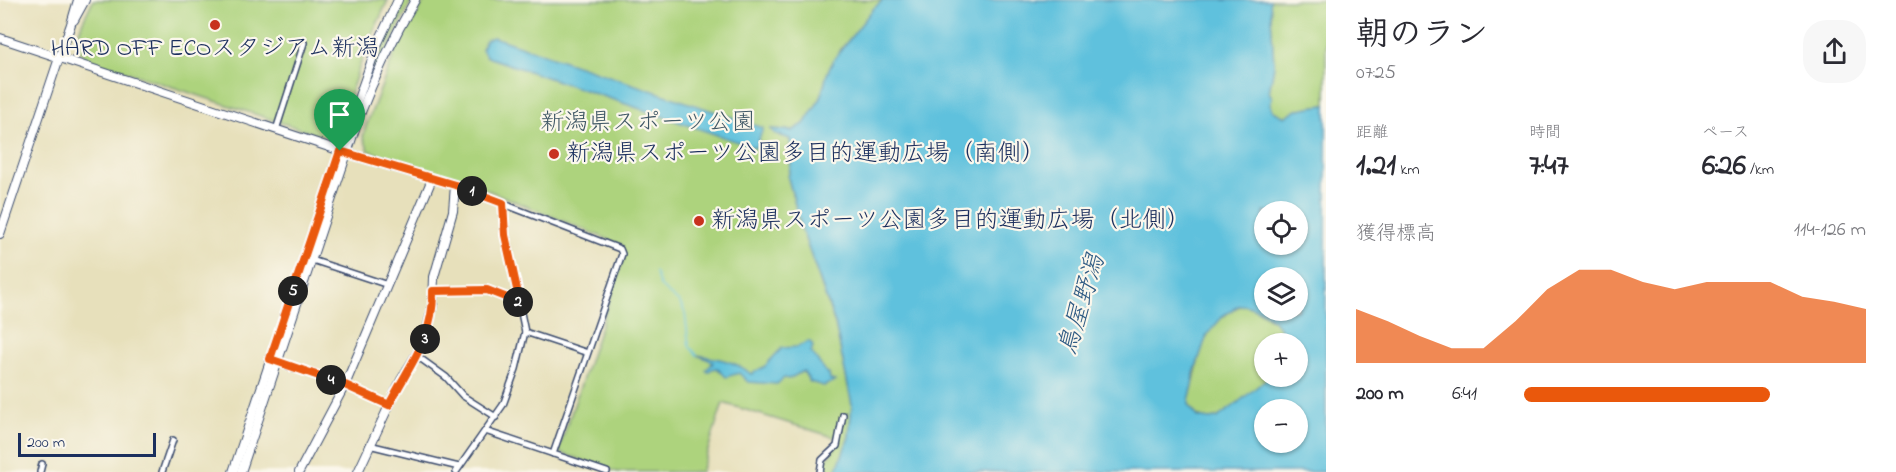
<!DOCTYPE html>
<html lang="ja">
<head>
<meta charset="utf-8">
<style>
  :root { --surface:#fff; --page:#f7f7f7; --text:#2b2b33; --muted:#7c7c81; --accent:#ea580c }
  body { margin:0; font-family:"Indie Flower","Klee One",sans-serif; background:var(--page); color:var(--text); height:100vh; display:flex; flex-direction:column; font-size:22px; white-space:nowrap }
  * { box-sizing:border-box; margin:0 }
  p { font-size:20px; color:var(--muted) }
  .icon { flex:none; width:33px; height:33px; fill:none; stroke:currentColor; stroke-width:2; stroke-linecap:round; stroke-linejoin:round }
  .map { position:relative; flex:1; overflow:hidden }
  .panel { display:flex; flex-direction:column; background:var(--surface); width:570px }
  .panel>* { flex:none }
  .controls { position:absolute; left:1254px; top:201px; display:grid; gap:12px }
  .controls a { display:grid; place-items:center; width:54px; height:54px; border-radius:50%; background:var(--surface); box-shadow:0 2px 4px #0004; font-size:30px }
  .scale { position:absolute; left:18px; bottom:15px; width:138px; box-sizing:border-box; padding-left:6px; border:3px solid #1b2f5e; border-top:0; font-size:16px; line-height:21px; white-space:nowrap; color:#1b2f5e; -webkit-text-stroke:4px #fbf7ec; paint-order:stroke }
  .pin { position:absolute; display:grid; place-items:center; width:51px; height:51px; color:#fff; margin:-62px -26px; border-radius:50% 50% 50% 0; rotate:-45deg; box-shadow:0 0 6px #0007 }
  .pin .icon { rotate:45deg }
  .km { position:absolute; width:30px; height:30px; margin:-15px; border-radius:50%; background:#222; color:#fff; font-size:16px; line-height:30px; text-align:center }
  .round { display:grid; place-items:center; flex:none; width:63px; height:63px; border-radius:24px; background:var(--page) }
  .summary { display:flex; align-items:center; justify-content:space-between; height:102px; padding:0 30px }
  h1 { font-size:33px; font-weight:700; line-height:45px }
  .metrics { display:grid; grid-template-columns:repeat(3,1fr); gap:9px; height:102px; padding:6px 30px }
  .metrics div { display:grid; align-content:center }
  .metrics b { font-size:30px; font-weight:700 }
  .metrics small { font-size:16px; font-weight:400 }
  .metrics p { font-size:16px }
  .chart { height:168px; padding:12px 30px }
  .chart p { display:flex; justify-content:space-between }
  .chart svg { width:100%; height:108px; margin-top:6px; fill:var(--accent); opacity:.7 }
  ul { padding:0 30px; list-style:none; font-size:20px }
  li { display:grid; grid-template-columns:96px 72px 1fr; align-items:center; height:45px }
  li i { height:15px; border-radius:8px; background:var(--accent) }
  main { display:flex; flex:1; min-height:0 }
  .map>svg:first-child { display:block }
  .green { fill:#add37d; stroke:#64816e; stroke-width:1.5 }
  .water { fill:#5fc1dd; stroke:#3d789e; stroke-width:1.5; fill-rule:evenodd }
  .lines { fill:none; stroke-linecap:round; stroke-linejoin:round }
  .stream { stroke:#5fc1dd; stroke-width:1.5 }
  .street-casing { stroke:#3a4a6c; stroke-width:8 }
  .secondary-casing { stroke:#3a4a6c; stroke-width:10 }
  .street { stroke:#fff; stroke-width:5 }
  .secondary { stroke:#fff; stroke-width:8 }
  .route-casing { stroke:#fff; stroke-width:12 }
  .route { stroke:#ea580c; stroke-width:8 }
  .poi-dot { fill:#c8321e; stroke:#fbf7ec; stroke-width:2 }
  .labels { text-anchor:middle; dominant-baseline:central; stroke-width:4.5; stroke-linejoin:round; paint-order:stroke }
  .poi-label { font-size:24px; fill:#1b2f5e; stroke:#fbf7ec; text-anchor:start }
  .park-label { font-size:24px; fill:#405866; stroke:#fbf7ec }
  .water-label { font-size:26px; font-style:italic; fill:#2f5b84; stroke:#fbf7ec }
</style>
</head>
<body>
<main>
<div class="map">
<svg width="1326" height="472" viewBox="0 0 1326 472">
  <rect width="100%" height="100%" fill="#fbf7ec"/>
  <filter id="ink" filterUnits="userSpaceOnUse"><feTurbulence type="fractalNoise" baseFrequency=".0167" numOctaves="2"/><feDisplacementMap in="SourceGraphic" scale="12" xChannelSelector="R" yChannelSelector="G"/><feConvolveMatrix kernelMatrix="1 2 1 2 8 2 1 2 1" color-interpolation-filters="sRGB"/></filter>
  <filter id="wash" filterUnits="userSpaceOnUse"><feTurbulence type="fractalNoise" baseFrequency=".008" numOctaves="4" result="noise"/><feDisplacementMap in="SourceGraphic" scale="24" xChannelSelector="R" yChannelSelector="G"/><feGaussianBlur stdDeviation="1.35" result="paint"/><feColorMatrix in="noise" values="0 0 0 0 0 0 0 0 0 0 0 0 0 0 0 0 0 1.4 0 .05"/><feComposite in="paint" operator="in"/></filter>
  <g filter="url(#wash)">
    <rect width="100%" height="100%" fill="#e7e0bb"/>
    <g class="green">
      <path d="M93 0H388L365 51 336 134 331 139 84 58 76 41 82 23Z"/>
      <path d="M402 0H412L355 117 372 66Z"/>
      <path d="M425 0H883L841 49 827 74 821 98 804 124 792 131 777 129 774 133 790 139 792 159 788 178 802 230 835 324 852 404 849 437 836 472H822V463L831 454 837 438 723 403 701 472H617L558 452 625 255 622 245 480 187 369 151 363 137 366 126 396 49Z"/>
      <path d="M1270 0H1326V105C1310 107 1297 107 1285 117L1273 111 1270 104 1269 92 1274 66Z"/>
      <path d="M1244 305C1264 310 1282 323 1287 343L1264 344V376L1269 377C1257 387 1232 411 1218 417 1207 422 1192 417 1189 403 1188 397 1192 391 1193 386 1199 358 1202 329 1228 313 1234 309 1237 306 1244 305Z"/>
    </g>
    <g class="water">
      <path d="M883 0H1270L1274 66 1269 92 1272 97 1270 104 1273 111 1285 117C1297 107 1310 107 1326 105V472H836L849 437 852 404 835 323 802 230 788 178 792 159 790 139 774 133 771 129 792 131 804 124 821 98 827 74 834 59 873 9ZM1264 212H1298V244H1264ZM1264 278H1298V310H1264ZM1244 305C1264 310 1282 323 1287 343L1298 344V376L1269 377 1235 405 1217 418 1209 419 1198 417 1189 406V400L1193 385 1194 373 1207 335 1224 315 1238 306ZM1264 410H1298V442H1264Z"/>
      <path d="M493 37 763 128 756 148 490 58 486 56 482 49 485 40Z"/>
      <path d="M809 341 813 345 811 353C820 359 820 370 829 374L830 380 835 381 824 386 810 382 803 371 789 379 784 378 777 384 748 382 739 373 726 377 717 368 712 369 708 372 706 370 713 363 712 361 697 355C717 358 736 361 751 374L764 367 782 348 797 347Z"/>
    </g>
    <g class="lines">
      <path class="stream" d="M655 272 660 286 680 303 685 313 689 346 697 355"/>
    </g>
  </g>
  <g filter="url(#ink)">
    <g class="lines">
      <g class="street-casing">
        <g id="street">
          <path d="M276 130 304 43"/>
          <path d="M455 185 620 249 622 254 553 454"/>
          <path d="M312 260 388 285"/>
          <path d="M433 291 487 290 520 303"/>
          <path d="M525 332 585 352"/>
          <path d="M417 356 446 377 463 396 496 417"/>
          <path d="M274 361 345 385 389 405"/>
          <path d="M485 431 607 472"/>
          <path d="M369 445 459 467"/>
          <path d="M40 472 42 464"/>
          <path d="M162 472 173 440"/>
          <path d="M456 472 503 405 516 369 525 332 505 235 503 203"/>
          <path d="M820 472 822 460 837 446 843 415"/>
        </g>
      </g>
      <g class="secondary-casing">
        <g id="secondary">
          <path d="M74 20 85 0"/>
          <path d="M0 38 347 153 455 185 453 211 434 277 433 305 424 342 401 380 358 472"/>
          <path d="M0 234 59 58 71 24 78 0"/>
          <path d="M233 472 353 113 378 43 398 0"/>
          <path d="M241 472 359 117C375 76 393 38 415 0"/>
          <path d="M299 472 345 385 432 179"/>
        </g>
      </g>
      <use href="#street" class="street"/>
      <use href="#secondary" class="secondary"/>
    </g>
  </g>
  <g class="lines" filter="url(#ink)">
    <g class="route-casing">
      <path id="route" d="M340 151 455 185 503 203 505 235 520 303 487 290 433 291C434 338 409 365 389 405L345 385 270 359Z"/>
    </g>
    <use href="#route" class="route"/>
  </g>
  <g class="poi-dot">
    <circle cx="215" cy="25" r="6"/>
    <circle cx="554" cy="154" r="6"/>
    <circle cx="699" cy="221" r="6"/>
  </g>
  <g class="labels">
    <g class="poi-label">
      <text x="215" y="49" text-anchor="middle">HARD OFF ECOスタジアム新潟</text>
      <text x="566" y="154">新潟県スポーツ公園多目的運動広場（南側）</text>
      <text x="711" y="221">新潟県スポーツ公園多目的運動広場（北側）</text>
    </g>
    <g class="park-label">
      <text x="648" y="123">新潟県スポーツ公園</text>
    </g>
    <g class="water-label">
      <text transform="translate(1083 305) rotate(-73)">鳥屋野潟</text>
    </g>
  </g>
</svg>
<div class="controls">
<a><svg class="icon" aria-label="locate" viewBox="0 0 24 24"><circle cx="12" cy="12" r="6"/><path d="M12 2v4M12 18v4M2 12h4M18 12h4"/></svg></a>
<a><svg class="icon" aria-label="layers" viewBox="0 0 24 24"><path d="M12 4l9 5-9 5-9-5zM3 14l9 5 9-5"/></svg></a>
<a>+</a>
<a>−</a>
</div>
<div class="scale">200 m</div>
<div class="pin" style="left:340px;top:151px;background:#1e9e55"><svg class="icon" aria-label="arrive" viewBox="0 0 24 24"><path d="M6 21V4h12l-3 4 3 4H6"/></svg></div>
<b class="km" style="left:472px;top:191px">1</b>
<b class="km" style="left:518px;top:302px">2</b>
<b class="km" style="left:425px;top:339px">3</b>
<b class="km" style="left:331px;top:380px">4</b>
<b class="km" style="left:293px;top:291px">5</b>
</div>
<section class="panel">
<div class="summary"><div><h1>朝のラン</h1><p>07:25</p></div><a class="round"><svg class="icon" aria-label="share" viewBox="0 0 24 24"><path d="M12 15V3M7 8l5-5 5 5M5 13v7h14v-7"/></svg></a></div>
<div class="metrics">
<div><p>距離</p><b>1.21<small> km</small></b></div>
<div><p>時間</p><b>7:47</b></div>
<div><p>ペース</p><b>6:26<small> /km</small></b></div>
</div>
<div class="chart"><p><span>獲得標高</span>114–126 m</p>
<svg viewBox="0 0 160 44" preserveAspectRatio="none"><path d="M0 44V22L10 27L20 33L30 38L40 38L50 27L60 14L70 6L80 6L90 11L100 14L110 11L120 11L130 11L140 17L150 19L160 22V44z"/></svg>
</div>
<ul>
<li><b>200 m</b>6:41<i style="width:72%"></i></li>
</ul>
</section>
</main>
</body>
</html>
